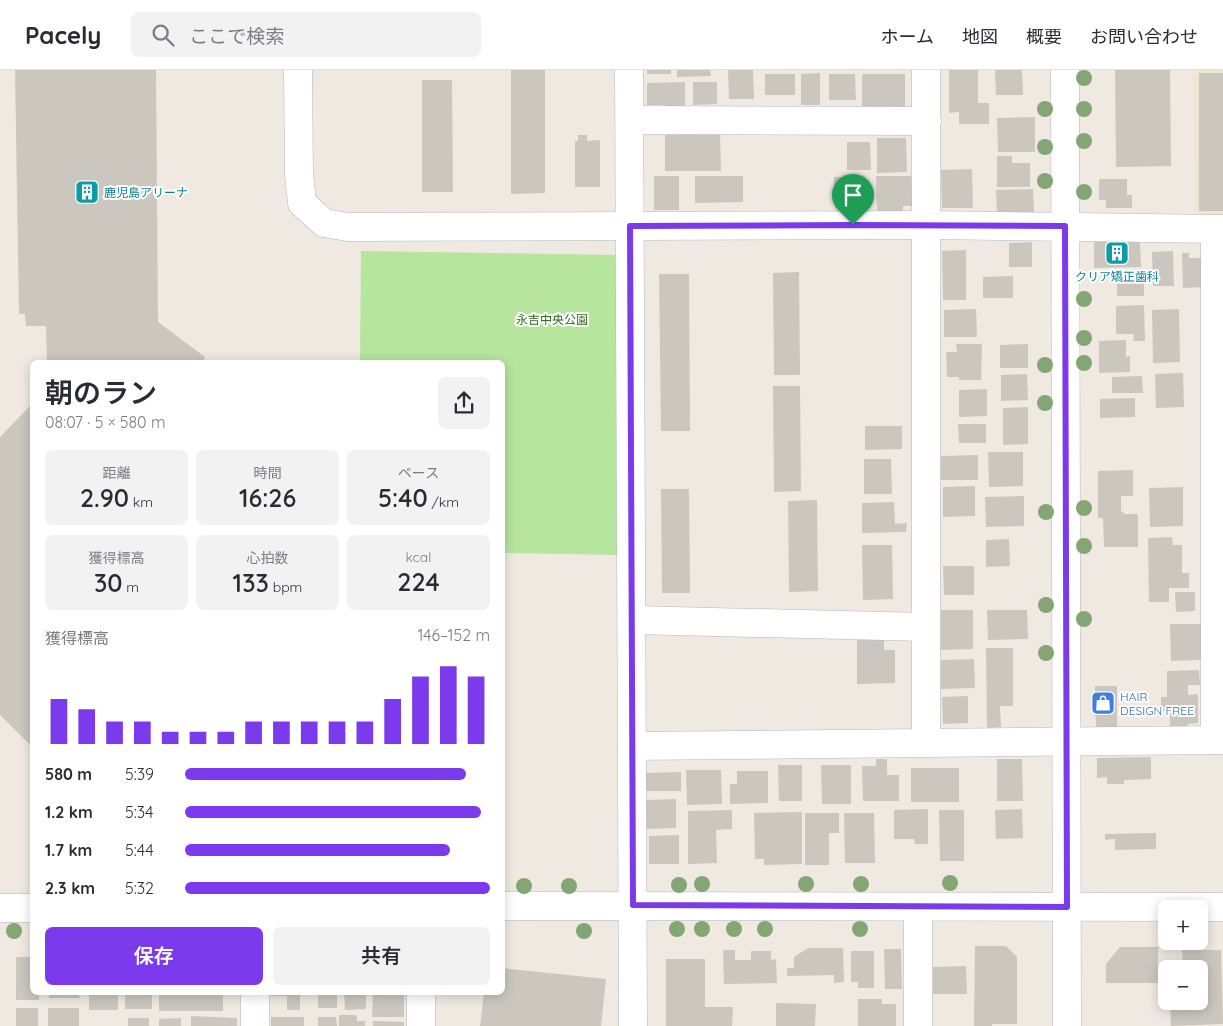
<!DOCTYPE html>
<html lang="ja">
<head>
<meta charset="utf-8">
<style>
  :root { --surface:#fff; --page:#f2f2f3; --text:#2b2b33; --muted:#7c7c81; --line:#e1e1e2; --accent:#7c3aed }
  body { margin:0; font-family:Quicksand,"Noto Sans JP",sans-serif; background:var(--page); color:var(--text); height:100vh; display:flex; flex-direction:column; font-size:19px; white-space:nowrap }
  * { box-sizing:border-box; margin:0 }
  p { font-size:16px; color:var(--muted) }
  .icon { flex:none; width:28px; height:28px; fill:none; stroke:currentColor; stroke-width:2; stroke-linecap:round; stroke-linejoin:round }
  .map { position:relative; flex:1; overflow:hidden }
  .details { position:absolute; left:30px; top:290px; width:475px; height:635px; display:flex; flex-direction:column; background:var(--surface); border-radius:8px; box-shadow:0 2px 12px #0003 }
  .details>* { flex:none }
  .controls { position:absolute; left:1158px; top:830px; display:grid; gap:10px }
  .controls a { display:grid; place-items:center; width:50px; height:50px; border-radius:8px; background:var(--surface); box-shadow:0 2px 12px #0003; font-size:25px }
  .pin { position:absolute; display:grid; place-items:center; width:42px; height:42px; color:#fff; margin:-51px -21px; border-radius:50% 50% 50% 0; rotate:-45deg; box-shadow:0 0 5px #0007 }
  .pin .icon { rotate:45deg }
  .round { display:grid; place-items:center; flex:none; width:52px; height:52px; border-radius:8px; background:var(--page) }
  .overview { display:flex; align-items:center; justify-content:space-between; height:85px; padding:0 15px }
  h1 { font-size:28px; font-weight:600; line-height:38px }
  .metrics { display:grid; grid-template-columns:repeat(3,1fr); gap:8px; height:85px; padding:5px 15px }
  .metrics div { display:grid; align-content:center; border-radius:8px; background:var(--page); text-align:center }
  .metrics b { font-size:25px; font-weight:600 }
  .metrics small { font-size:14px; font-weight:400 }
  .metrics p { font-size:14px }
  .chart { height:140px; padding:10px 15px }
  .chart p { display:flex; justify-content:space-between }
  .chart svg { width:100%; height:90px; margin-top:5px; stroke:var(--accent); stroke-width:6 }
  .action { display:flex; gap:10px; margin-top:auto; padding:10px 15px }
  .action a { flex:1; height:58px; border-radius:8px; background:var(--accent); color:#fff; font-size:20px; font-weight:600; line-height:58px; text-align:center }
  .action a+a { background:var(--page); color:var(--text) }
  ul { padding:0 15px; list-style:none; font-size:16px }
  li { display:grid; grid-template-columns:80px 60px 1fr; align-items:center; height:38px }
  li i { height:12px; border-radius:6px; background:var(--accent) }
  header { display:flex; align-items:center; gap:30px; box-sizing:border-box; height:70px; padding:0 25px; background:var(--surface); border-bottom:1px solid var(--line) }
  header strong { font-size:24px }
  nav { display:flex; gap:28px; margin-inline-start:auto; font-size:18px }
  .search { width:350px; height:45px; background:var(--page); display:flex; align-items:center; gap:12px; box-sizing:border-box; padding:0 18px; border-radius:8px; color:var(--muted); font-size:19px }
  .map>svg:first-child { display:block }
  .education { fill:#f0e6d1 }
  .green { fill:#b6e59e }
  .building { fill:#cbc7bf }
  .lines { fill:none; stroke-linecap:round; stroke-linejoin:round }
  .minor-casing { stroke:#b4b7c1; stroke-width:29 }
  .minor { stroke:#fff; stroke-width:28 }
  .tree { fill:#84a574 }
  .route-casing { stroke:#fff; stroke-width:10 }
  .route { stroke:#7c3aed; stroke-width:6 }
  .labels { text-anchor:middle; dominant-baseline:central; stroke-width:4; stroke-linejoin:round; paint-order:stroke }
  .culture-label { font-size:12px; fill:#0d838f; stroke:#fff; text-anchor:start }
  .park-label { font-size:12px; fill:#2c6e1b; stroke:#fff }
  .shop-label { font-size:12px; fill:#366cbe; stroke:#fff; text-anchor:start }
</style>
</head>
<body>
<header>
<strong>Pacely</strong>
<div class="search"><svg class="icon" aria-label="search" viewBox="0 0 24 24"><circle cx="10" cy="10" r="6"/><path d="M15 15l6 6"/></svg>ここで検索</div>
<nav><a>ホーム</a><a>地図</a><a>概要</a><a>お問い合わせ</a></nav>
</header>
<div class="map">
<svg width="1223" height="956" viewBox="0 0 1223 956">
  <rect width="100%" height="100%" fill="#efe9e1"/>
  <path class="education" d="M1194 0H1223V146H1195Z"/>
  <path class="green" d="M361 181 617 185 621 485 503 483 502 292H360Z"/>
  <g class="building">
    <path d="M15 0H156L158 252 205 287 203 292H47L46 256H26L25 244H19Z"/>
    <path d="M511 0H545V123L511 124Z"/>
    <rect x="647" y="0" width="24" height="4"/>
    <path d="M677 0H710L711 6 677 7Z"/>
    <path d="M728 0H753L754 29H729Z"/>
    <path d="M949 0H978V33H989V54H959V42L949 43Z"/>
    <path d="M995 0H1022L1023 25H996Z"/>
    <path d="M1115 0H1170L1171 96 1116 97Z"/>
    <path d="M820 3V35H801V4Z"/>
    <rect x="1199" y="3" width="24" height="138"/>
    <rect x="765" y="4" width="30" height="21"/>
    <path d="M829 4H855L856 30H829Z"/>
    <path d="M862 4H905V38L862 39Z"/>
    <path d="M422 10H452L453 122H422Z"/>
    <path d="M685 12V40L665 41V35H647V13Z"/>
    <path d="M693 12H717V34L693 35Z"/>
    <path d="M1035 47V82H998L997 48Z"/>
    <path d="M720 64 721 101H665V65Z"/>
    <path d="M578 65H587V71L600 70V117H575V71H578Z"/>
    <path d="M877 68H906L907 102 877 103Z"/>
    <path d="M847 72H870L871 100H847Z"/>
    <path d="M997 86H1012V93H1030V117H997Z"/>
    <path d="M972 99 973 138H942L941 100Z"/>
    <rect x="654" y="106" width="25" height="34"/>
    <path d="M695 106H743V132L695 133Z"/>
    <path d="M876 106H911L912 136H903V142H877Z"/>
    <path d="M834 107H863V137H844V124H834Z"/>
    <path d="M1099 109H1127V125H1132V138H1106V130H1099Z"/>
    <path d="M1033 119 1034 142 997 143 996 120Z"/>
    <path d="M1094 171H1140L1141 197 1094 198Z"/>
    <path d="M1032 172V197H1009V173Z"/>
    <path d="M966 180V230H943L942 181Z"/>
    <path d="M1173 181 1174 216H1153L1152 182Z"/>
    <path d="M1182 183H1189V188H1202L1203 217 1183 218Z"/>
    <path d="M799 202 800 305H774L773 203Z"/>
    <path d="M659 204H689L690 361H661Z"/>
    <rect x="1117" y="204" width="27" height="22"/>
    <path d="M1013 206V228H983V207Z"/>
    <path d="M1144 235 1145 271H1133L1134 264H1116V236Z"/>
    <path d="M976 239 977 267H944V240Z"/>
    <path d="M1179 239 1180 292 1153 293 1152 240Z"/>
    <path d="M1126 270V287L1130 286V302L1099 303V271Z"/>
    <path d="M956 274H982L981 310H959V307H947L946 282H957Z"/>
    <path d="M1028 274V298H1000V275Z"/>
    <path d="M1183 303 1184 337 1156 338 1155 304Z"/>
    <path d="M1027 304 1028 330 1001 331V305Z"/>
    <path d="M1142 306 1143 323H1112V307Z"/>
    <path d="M773 316H800L801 421 774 422Z"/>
    <path d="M987 319V346L959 347V320Z"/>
    <path d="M1135 328V347L1100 348V329Z"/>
    <path d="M32 334V677L0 645V367Z"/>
    <path d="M1028 337V374L1003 375V338Z"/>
    <path d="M958 354H986V373H959Z"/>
    <path d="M865 356H902V379L865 380Z"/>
    <path d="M988 382H1023V416L989 417Z"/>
    <path d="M978 385V410H941V386Z"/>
    <path d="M864 389H891L892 424H864Z"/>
    <path d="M1133 400V426H1121V442L1123 441 1124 444H1138V477H1104L1103 448H1098V401Z"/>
    <path d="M975 416V446L943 447V417Z"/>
    <path d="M1183 417V456L1150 457 1149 418Z"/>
    <path d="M661 419H689L690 523H662Z"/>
    <path d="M1024 426V456L986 457 985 427Z"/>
    <path d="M817 430 818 521 789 522 788 431Z"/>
    <path d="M894 432 895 454 907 453 906 462 862 463V433Z"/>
    <path d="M1172 467 1173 475H1182V503H1189V518H1169V532H1149L1148 468Z"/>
    <path d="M1009 469 1010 496 986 497V470Z"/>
    <path d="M862 475H892L893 529 863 530Z"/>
    <path d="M943 496H974V525H944Z"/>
    <path d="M1175 522H1195V541L1176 542Z"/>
    <path d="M941 540H973V579L941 580Z"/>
    <path d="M987 540H1027L1028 569 988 570Z"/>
    <path d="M1170 554H1201V590L1171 591Z"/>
    <path d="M857 567H884V580H895V613L857 614Z"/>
    <path d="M986 578H1013V636H1000L1001 657 987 658Z"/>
    <path d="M974 589 975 618 941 619V590Z"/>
    <path d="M1199 600 1200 615H1188V625L1198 624V653L1188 654V657H1170V641H1161V627H1167V601Z"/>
    <path d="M1095 616H1117V657L1096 658Z"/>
    <path d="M968 626V653L943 654 942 627Z"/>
    <path d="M1151 687V709L1124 710V714H1107V707L1097 708V688Z"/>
    <path d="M876 689H887V705H899V731H863L862 696H876Z"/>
    <path d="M997 689H1022L1023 731H997Z"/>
    <path d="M778 695H802V731H779Z"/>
    <path d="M821 695H851V734H822Z"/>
    <rect x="911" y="698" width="48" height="34"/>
    <path d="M686 700H721L722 734 687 735Z"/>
    <path d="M737 701H768V733L730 734V714H737Z"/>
    <path d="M681 702V721H646V703Z"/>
    <path d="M676 729V758L646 759V730Z"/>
    <path d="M928 739V774H915L914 769H894V740Z"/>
    <path d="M1022 739 1023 768 996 769 995 740Z"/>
    <path d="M732 740V759L716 760 717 793 688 794V741Z"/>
    <path d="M939 740H964V791H940Z"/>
    <path d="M802 742V794L764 795V789H755L754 743Z"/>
    <path d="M805 743H839V763H829V795H805Z"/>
    <path d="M844 743H874L875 793H845Z"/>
    <path d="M1156 763V779L1115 780V769L1105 770V764Z"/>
    <path d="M679 765V794H649V766Z"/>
    <path d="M975 876H1006L1017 887V954H992V956H974Z"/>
    <path d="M1120 877H1158V894H1164V913H1106V894Z"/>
    <path d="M808 878H843L844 912 834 913V905L787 906V898H794V887Z"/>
    <path d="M884 879H901L902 919H885Z"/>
    <path d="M723 880H735V890H751V881H771V890L776 889 777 913 724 914Z"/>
    <path d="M1182 880H1221L1223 954 1171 956 1170 931H1199V899H1170V894H1183Z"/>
    <path d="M851 881H874V918H858V912H851Z"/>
    <path d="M16 887H32V922H39V930H16Z"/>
    <path d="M666 889H705V937H733L732 956H666Z"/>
    <path d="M966 896 967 924H933V897Z"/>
    <path d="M502 898 606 909 601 956H480L484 922H502Z"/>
    <path d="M49 922H80L79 928H49Z"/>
    <rect x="89" y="922" width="29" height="18"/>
    <rect x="125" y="922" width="27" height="17"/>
    <rect x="159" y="922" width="64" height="19"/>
    <path d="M271 922H300V940H287V926H271Z"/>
    <rect x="318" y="922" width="19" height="16"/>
    <path d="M344 922H366V939L345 940Z"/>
    <path d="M373 923 404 924V947H372Z"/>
    <path d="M858 929H882V934H896V956H858Z"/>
    <path d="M776 933 816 934 815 956H776Z"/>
    <rect x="16" y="938" width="22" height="18"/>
    <rect x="48" y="938" width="31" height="18"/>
    <path d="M339 945H357V951H365V956H339Z"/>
    <path d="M191 946 237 948V956H191Z"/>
    <rect x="271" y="947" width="33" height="9"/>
    <path d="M318 947H336L337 956H318Z"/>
    <rect x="128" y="948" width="21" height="8"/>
    <path d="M181 948V956H159V949Z"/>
    <path d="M373 951 404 952V956H373Z"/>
  </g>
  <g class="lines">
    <g class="minor-casing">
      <g id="minor">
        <path d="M298 0 299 104 302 133 324 153 348 157 927 155 1223 159"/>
        <path d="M629 0 633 956"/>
        <path d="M1065 0 1067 956"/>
        <path d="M630 50 927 51"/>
        <path d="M1215 159V670"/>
        <path d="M632 550 925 557"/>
        <path d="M926 672V0"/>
        <path d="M632 676 1223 670"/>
        <path d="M502 836 1223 837"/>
        <path d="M0 838H32"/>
        <path d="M255 922V956"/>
        <path d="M421 956V922"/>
        <path d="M918 956V837"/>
      </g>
    </g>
    <use href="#minor" class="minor"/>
  </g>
  <g class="tree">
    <circle cx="1084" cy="8" r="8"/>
    <circle cx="1045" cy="39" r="8"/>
    <circle cx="1084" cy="39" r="8"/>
    <circle cx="1084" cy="71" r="8"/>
    <circle cx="1045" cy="77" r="8"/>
    <circle cx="1045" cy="111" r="8"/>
    <circle cx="1084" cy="122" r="8"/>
    <circle cx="1084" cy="229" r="8"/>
    <circle cx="1084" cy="268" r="8"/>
    <circle cx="1084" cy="293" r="8"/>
    <circle cx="1045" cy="295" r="8"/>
    <circle cx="1045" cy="333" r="8"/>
    <circle cx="1084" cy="438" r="8"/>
    <circle cx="1046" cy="442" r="8"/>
    <circle cx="1084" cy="476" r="8"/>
    <circle cx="1046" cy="535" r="8"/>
    <circle cx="1084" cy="549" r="8"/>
    <circle cx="1046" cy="583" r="8"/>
    <circle cx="950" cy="813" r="8"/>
    <circle cx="702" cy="814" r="8"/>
    <circle cx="806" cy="814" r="8"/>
    <circle cx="861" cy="814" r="8"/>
    <circle cx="679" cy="815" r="8"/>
    <circle cx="524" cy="816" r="8"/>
    <circle cx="569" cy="816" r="8"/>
    <circle cx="677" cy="859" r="8"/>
    <circle cx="702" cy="859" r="8"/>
    <circle cx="734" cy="859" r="8"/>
    <circle cx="765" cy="859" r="8"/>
    <circle cx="860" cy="859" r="8"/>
    <circle cx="14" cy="861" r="8"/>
    <circle cx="584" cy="861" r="8"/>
  </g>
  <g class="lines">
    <g class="route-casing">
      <path id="route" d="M853 155 1065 156 1067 837 633 835 630 156Z"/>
    </g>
    <use href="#route" class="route"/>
  </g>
  <defs>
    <g id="building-square" transform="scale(1.25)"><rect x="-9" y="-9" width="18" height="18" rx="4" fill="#0f9aa8" stroke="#fff"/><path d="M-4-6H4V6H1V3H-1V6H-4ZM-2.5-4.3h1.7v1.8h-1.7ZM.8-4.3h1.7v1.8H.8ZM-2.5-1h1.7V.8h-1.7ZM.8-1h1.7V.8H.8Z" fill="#fff"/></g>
    <g id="shop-square" transform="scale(1.25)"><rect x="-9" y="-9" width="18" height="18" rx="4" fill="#3f7fe0" stroke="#fff"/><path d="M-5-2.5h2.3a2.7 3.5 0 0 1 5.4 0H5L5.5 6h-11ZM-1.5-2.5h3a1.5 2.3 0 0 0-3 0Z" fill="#fff"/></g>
  </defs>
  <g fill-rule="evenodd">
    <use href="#building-square" x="87" y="122"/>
    <use href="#building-square" x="1117" y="183"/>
    <use href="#shop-square" x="1103" y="633"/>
  </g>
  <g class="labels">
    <g class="culture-label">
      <text x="104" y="122">鹿児島アリーナ</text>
      <text x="1117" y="206" text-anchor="middle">クリア矯正歯科</text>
    </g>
    <g class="park-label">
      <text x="552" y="249">永吉中央公園</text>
    </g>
    <g class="shop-label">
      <text x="1120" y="626">HAIR<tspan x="1120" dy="14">DESIGN FREE</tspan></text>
    </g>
  </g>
</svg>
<div class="controls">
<a>+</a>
<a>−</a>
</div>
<div class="pin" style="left:853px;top:155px;background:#1e9e55"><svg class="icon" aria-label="arrive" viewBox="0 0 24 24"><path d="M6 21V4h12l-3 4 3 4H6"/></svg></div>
<section class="details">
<div class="overview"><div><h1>朝のラン</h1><p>08:07 · 5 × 580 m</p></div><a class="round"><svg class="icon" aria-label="share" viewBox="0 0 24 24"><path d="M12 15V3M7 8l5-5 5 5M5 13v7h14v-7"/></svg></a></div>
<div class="metrics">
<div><p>距離</p><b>2.90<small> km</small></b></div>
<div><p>時間</p><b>16:26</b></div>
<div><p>ペース</p><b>5:40<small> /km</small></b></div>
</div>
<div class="metrics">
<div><p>獲得標高</p><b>30<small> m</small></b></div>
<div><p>心拍数</p><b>133<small> bpm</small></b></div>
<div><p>kcal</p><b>224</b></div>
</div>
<div class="chart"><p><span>獲得標高</span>146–152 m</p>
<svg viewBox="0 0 160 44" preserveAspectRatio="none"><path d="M5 44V22M15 44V27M25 44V33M35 44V33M45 44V38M55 44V38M65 44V38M75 44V33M85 44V33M95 44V33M105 44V33M115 44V33M125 44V22M135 44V11M145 44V6M155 44V11"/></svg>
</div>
<ul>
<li><b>580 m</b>5:39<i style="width:92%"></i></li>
<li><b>1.2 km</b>5:34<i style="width:97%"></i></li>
<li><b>1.7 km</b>5:44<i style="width:87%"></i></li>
<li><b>2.3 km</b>5:32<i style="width:100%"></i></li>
</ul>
<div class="action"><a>保存</a><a>共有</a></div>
</section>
</div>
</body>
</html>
